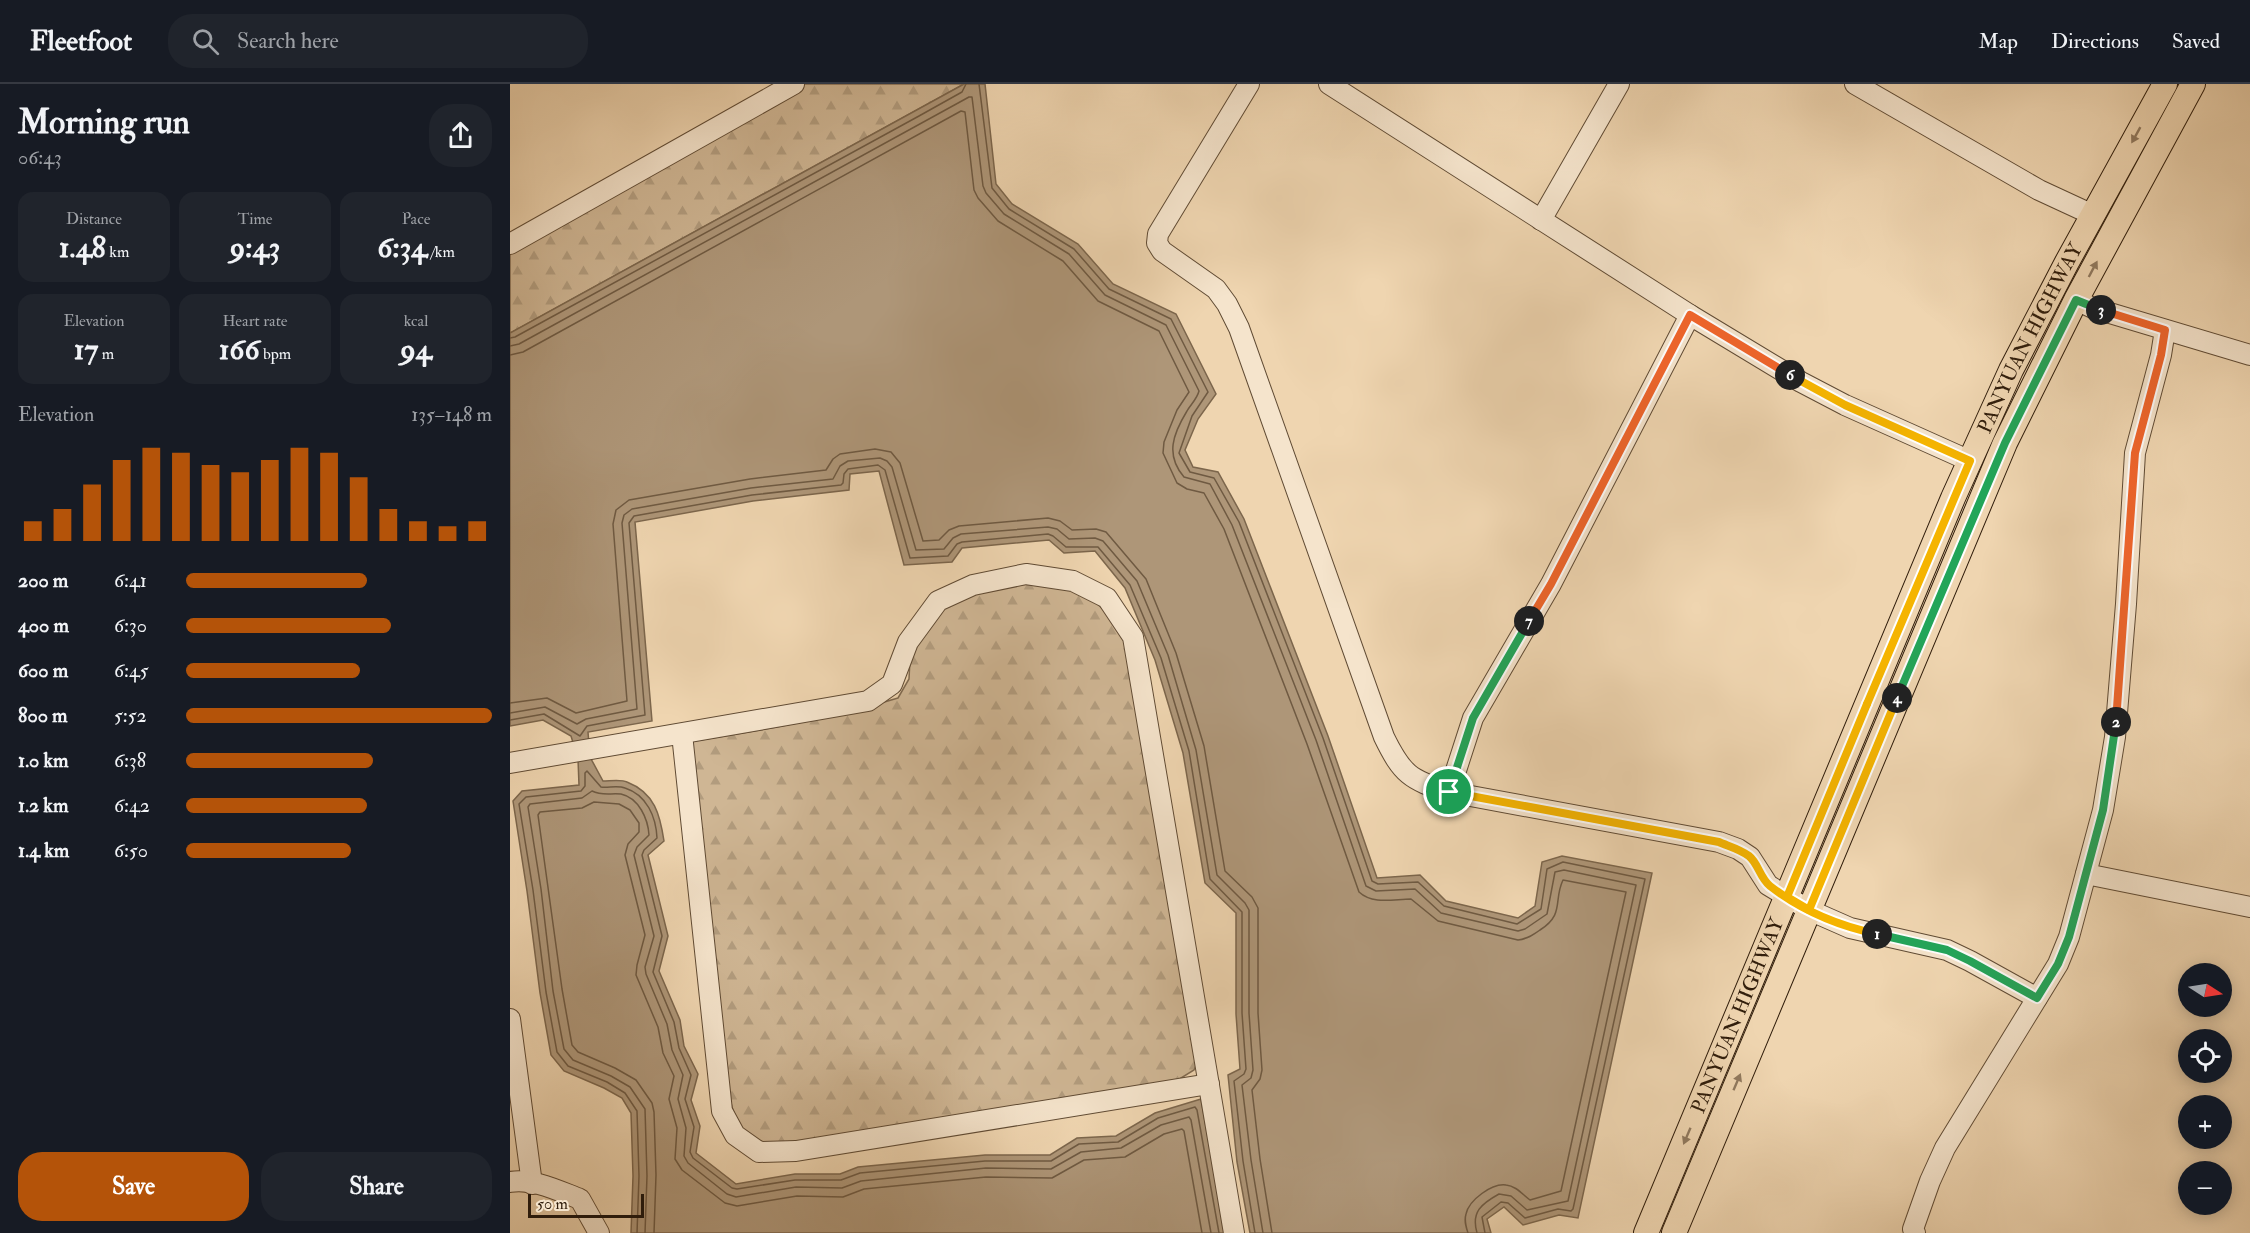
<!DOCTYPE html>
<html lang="en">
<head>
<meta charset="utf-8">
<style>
  :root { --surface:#171b24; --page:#20242c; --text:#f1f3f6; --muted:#9ea1a6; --line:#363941; --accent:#b45309 }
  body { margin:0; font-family:"IM FELL Double Pica",serif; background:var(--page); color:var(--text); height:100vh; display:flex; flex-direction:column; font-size:22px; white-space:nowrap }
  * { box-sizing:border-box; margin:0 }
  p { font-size:20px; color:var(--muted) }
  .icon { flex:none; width:33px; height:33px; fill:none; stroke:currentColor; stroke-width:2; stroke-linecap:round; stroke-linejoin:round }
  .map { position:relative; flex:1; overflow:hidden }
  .panel { display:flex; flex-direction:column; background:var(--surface); width:510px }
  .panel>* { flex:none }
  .needle { width:39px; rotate:102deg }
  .controls { position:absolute; left:1668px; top:879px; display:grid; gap:12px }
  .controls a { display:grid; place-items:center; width:54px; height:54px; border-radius:50%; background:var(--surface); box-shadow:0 3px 15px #0003; font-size:30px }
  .scale { position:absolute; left:18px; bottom:15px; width:116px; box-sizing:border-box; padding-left:6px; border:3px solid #301d0b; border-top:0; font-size:16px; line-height:21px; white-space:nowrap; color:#301d0b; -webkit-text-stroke:4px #f5e4cc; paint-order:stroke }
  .pin { position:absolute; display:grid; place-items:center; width:51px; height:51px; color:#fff; margin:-26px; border:3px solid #fff; border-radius:50%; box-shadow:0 2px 6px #0007 }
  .km { position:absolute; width:30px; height:30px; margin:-15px; border-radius:50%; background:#222; color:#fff; font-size:16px; line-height:30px; text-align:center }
  .round { display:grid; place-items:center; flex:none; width:63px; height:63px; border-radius:24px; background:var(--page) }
  .summary { display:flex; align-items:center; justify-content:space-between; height:102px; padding:0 18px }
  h1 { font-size:33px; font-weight:700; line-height:45px }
  .stats { display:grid; grid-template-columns:repeat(3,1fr); gap:9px; height:102px; padding:6px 18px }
  .stats div { display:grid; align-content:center; border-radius:15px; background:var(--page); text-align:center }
  .stats b { font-size:30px; font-weight:700 }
  .stats small { font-size:16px; font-weight:400 }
  .stats p { font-size:16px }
  .chart { height:168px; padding:12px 18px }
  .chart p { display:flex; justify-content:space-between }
  .chart svg { width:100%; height:108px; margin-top:6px; stroke:var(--accent); stroke-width:6 }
  .primary-button { display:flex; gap:12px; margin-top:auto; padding:12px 18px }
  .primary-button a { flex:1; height:69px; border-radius:24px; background:var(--accent); color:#fff; font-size:24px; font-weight:700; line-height:69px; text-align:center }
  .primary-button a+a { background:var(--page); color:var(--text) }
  ul { padding:0 18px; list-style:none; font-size:20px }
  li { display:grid; grid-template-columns:96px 72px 1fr; align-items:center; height:45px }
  li i { height:15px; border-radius:8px; background:var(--accent) }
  header { display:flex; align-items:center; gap:36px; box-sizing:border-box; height:84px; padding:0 30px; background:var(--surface); border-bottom:2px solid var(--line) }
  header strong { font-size:28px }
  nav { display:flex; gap:33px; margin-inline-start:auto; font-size:21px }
  .search { width:420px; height:54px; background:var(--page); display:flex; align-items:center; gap:15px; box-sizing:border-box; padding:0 21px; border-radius:24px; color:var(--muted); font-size:22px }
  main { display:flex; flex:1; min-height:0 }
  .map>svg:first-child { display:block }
  .forest { fill:url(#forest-firs); stroke:#806a50; stroke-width:1.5 }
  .water { fill:#ae9678; stroke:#7c664c; stroke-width:1.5 }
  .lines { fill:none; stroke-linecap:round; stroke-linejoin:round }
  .shore { stroke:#6f5a42; stroke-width:1.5 }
  .minor-casing { stroke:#604b34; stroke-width:22 }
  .major-casing { stroke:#301d0b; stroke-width:26 }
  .minor { stroke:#f5e4cc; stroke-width:20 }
  .major { stroke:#efd5b0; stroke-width:24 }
  .oneway { fill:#90795e }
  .split-1-casing { stroke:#fff; stroke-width:12 }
  .split-2-casing { stroke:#fff; stroke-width:12 }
  .split-3-casing { stroke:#fff; stroke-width:12 }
  .split-4-casing { stroke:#fff; stroke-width:12 }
  .split-5-casing { stroke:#fff; stroke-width:12 }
  .split-6-casing { stroke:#fff; stroke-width:12 }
  .split-7-casing { stroke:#fff; stroke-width:12 }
  .split-8-casing { stroke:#fff; stroke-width:12 }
  .split-1 { stroke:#f5b400; stroke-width:8 }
  .split-2 { stroke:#22a559; stroke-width:8 }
  .split-3 { stroke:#f0652b; stroke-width:8 }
  .split-4 { stroke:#22a559; stroke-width:8 }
  .split-5 { stroke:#f5b400; stroke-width:8 }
  .split-6 { stroke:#f5b400; stroke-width:8 }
  .split-7 { stroke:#f0652b; stroke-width:8 }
  .split-8 { stroke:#22a559; stroke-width:8 }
  .labels { text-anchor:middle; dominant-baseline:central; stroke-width:4.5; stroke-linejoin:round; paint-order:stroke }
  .street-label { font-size:20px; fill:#301d0b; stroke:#f5e4cc }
</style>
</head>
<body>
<header>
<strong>Fleetfoot</strong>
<div class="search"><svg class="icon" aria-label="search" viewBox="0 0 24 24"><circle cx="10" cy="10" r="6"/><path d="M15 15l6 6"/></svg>Search here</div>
<nav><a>Map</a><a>Directions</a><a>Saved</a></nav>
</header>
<main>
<section class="panel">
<div class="summary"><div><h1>Morning run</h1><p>06:43</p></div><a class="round"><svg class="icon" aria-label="share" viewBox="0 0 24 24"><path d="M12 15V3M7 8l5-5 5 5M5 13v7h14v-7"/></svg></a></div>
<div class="stats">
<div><p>Distance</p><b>1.48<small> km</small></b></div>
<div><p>Time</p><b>9:43</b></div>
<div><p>Pace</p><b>6:34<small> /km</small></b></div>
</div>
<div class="stats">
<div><p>Elevation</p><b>17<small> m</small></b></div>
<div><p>Heart rate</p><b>166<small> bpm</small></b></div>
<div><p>kcal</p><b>94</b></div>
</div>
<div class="chart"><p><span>Elevation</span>135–148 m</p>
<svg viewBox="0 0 160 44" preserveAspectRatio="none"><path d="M5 44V36M15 44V31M25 44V21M35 44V11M45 44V6M55 44V8M65 44V13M75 44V16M85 44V11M95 44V6M105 44V8M115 44V18M125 44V31M135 44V36M145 44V38M155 44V36"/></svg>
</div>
<ul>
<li><b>200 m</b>6:41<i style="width:59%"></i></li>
<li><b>400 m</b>6:30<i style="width:67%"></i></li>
<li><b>600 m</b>6:45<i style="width:57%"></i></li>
<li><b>800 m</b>5:52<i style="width:100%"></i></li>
<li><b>1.0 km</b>6:38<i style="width:61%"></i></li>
<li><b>1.2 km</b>6:42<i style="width:59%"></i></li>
<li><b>1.4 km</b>6:50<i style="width:54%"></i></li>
</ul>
<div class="primary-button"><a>Save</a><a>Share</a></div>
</section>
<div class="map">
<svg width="1740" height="1149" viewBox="0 0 1740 1149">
  <defs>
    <pattern id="forest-firs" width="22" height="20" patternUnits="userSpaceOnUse" patternTransform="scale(1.5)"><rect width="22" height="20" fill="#cfb694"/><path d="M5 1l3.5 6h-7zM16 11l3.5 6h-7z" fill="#b29c7e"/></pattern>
  </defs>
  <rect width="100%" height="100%" fill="#efd5b0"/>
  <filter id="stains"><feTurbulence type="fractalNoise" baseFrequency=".00333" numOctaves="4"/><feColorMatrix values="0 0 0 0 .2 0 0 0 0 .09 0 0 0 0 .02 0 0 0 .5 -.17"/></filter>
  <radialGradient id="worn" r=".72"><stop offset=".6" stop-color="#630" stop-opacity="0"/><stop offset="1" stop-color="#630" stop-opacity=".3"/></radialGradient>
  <g class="forest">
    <path d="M291 0H454L0 249V161Z"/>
    <path d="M493 500 567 501 597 529 619 565 696 960 684 986 655 1004 239 1070 222 1023 197 919 172 659C245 647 317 636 388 614L399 595 401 556 416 528Z"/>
  </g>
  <path class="water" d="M454 0H475L486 100 502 120 568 160 603 200 666 230 706 310 688 335 675 366 683 383 708 388 734 435 818 652 867 794 910 791 936 817 1008 834 1025 822 1032 778 1052 772 1142 789 1068 1134 1049 1131 1013 1141 994 1123 977 1135 981 1149H740L727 1078 718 991 730 985 726 930V829L695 799 673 669 645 576 615 504 585 467 554 469 539 456 452 464 442 478 394 481 369 387 340 390 339 406 243 417 125 438 142 637 78 648 80 673 93 697C100 697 111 695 117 698 145 709 150 731 154 757L138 771 158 852 149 887 170 936 174 962 188 990 181 1016 190 1042 186 1069 226 1100 285 1090H330L348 1083 475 1071H540L567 1054 606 1052 645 1029 691 1015 715 1149H121L123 1092 121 1029 112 1014 94 1004 54 987 41 971 30 909 17 807 3 717 12 707 69 701 68 675 61 652 33 636 0 642V249Z"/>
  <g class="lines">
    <g class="shore">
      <path d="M469 0 482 104 499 125 564 165 599 205 661 235 698 308 682 332 669 369 680 388 704 394 729 438 813 654 862 797 868 800 908 798 934 822 1007 840 1031 825 1037 785 1053 778 1135 795 1063 1125 1061 1127 1048 1125 1015 1134 998 1119 991 1118 972 1133 975 1149"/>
      <path d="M0 254 5 253 409 32 452 8 456 0"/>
      <path d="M0 262 9 260 459 13H462L473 102 476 109 494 130 559 170 595 211 656 241 689 307C687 315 681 320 677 327 663 350 655 371 674 393L700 400 722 441 806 656 856 802 866 807 905 805 931 829 1008 847 1015 845 1037 830 1045 788 1054 786 1126 801 1058 1117 1017 1126 1001 1112 989 1110C971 1120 961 1128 967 1149"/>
      <path d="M0 271 13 268 451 27 455 28 464 106 468 114 488 137 553 177 588 217 649 247 679 308 667 326 654 358 653 369 667 399 677 405 694 409 714 445 797 660 849 808C863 821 884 815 901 815L928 837 1008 856C1017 855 1023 851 1030 846 1055 830 1043 817 1053 796L1116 808 1051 1107 1020 1116C1012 1110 1006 1102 996 1101 982 1099 959 1116 956 1130 954 1137 956 1143 958 1149"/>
      <path d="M0 619 37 614 66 629 117 617 103 440 106 426 119 416 240 395 316 386 323 375 330 370 365 365 381 368 390 379 413 457 429 456 439 446 449 442 538 434 550 437 562 446 586 445 596 448 636 495 666 569 694 662 715 787 742 813 748 824V929L752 986 750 995 742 1006 750 1075 762 1149"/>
      <path d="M0 629 35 623 67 640 76 635 127 625 112 439 114 431 122 425 241 404 323 395 330 382 338 377 370 374 377 377 382 383 406 466 434 465 443 454 451 450 538 443 547 445 559 455 585 454 593 457 627 497 658 571 686 666 707 791 735 819 739 826V929L743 986 741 994 732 1001 741 1076 753 1149"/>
      <path d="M0 636 34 630 70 652 77 642 135 631 119 439 124 432 242 411 331 401 333 399 334 390 338 385 368 381 375 386 400 474 438 472 447 460 452 458 538 450 543 452 556 463H588L620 501 651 574 679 667 700 795 732 828V929L736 985 734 990 724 997 733 1077 745 1149"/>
      <path d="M127 1149 129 1092 127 1027 115 1009 97 998 58 982 47 968 36 908 23 806 9 720 16 713 71 707 75 702V689L77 687 91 703C98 704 108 701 115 704 137 711 146 733 147 754L134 766 132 771 152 852 143 888 164 938 169 964 181 991 175 1015 184 1043 180 1068 183 1074 222 1104 227 1105 285 1096H331L350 1089 475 1077H541L569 1060 608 1058 648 1034 685 1023 687 1026 709 1149"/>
      <path d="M135 1149 137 1092 135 1025 120 1003 101 992 63 976 54 965 43 907 31 805 18 723 20 720 72 714 82 707C92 712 100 709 111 710 129 714 138 735 139 751L127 763 124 771 144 852 135 883 136 890 157 940 162 966 173 991 168 1015 176 1044 174 1072 178 1079 217 1110 226 1113 286 1103 332 1104 351 1097 476 1084 541 1085 571 1068 611 1064 651 1041 679 1033 681 1036 701 1149"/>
      <path d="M144 1149 146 1091 144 1028 142 1019 126 996 105 984 68 968 62 961 52 905 28 731 30 728 72 724 84 718 109 720 120 726 129 739V748L118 760 115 771 135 851 127 881 126 891 148 943 153 969 164 992 159 1015 167 1044 165 1075 172 1086 215 1119 227 1122 287 1112 333 1113 354 1105 476 1093 542 1094 574 1076 615 1073 654 1050 672 1045 674 1047 692 1149"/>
    </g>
    <g class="minor-casing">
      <g id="minor">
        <path d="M739 0 648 150 647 159 652 167 706 205 717 220 729 244 874 653C892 690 900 696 939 708L1209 758 1228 765 1240 773 1258 801 1299 826 1340 844 1437 866 1460 877 1527 914"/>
        <path d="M819 0 1180 231 1291 298 1335 321 1460 377"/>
        <path d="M1345 0 1529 106 1583 131"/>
        <path d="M1031 136 1109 0"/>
        <path d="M0 160 284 0"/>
        <path d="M1566 216 1583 224 1740 271"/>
        <path d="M172 650 212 1027 225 1051 249 1068 286 1067 699 1000"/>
        <path d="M0 679 358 617 382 600 398 558 428 517 463 501 516 490 563 497 597 514 623 553 724 1149"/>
        <path d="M939 708 963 634 1041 500 1180 231"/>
        <path d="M1576 790 1740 823"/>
        <path d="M0 935 22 1100"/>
        <path d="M0 1098C23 1094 49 1107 70 1115L89 1149"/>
        <path d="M1405 1149 1403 1145 1420 1097 1435 1064 1548 880 1559 853 1593 726 1605 653 1616 520 1625 369 1651 271 1655 246"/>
      </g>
    </g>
    <g class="major-casing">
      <g id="major">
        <path id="s1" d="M1136 1149 1443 414 1501 286 1557 178 1655 0"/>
        <path d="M1164 1149 1495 359 1566 216 1683 0"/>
      </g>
    </g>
    <use href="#minor" class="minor"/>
    <use href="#major" class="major"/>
  </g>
  <defs><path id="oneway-solid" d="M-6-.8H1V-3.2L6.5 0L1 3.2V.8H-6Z" transform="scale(1.5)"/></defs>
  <g class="oneway">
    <use href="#oneway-solid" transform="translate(1626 51) rotate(119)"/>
    <use href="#oneway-solid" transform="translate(1583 185) rotate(-62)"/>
    <use href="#oneway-solid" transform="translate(1227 998) rotate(-67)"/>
    <use href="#oneway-solid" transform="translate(1177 1052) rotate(113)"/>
  </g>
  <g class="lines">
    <g class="split-1-casing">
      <path id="split-1" d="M939 708 1209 758C1218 762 1230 765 1239 772 1248 779 1250 794 1260 802 1291 826 1329 842 1367 850"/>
    </g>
    <g class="split-2-casing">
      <path id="split-2" d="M1367 850 1437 866 1460 877 1527 914 1548 880 1559 853 1593 726 1606 638"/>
    </g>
    <g class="split-3-casing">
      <path id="split-3" d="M1591 226 1655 246 1651 271 1625 369 1606 638"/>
    </g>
    <g class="split-4-casing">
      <path id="split-4" d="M1387 614 1495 359 1566 216 1591 226"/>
    </g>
    <g class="split-5-casing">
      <path id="split-5" d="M1357 620 1277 813 1299 826 1387 614"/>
    </g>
    <g class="split-6-casing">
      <path id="split-6" d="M1280 291 1335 321 1460 377 1357 620"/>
    </g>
    <g class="split-7-casing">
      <path id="split-7" d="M1019 537 1041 500 1180 231 1280 291"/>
    </g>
    <g class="split-8-casing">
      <path id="split-8" d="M939 708 963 634 1019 537"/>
    </g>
    <use href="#split-1" class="split-1"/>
    <use href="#split-2" class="split-2"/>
    <use href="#split-3" class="split-3"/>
    <use href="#split-4" class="split-4"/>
    <use href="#split-5" class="split-5"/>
    <use href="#split-6" class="split-6"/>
    <use href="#split-7" class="split-7"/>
    <use href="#split-8" class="split-8"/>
  </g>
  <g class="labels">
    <g class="street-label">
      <text stroke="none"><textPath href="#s1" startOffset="974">PANYUAN HIGHWAY</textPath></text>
      <text stroke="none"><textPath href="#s1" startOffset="236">PANYUAN HIGHWAY</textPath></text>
    </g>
  </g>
  <rect width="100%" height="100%" filter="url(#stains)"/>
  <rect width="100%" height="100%" fill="url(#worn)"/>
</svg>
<div class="controls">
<a><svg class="needle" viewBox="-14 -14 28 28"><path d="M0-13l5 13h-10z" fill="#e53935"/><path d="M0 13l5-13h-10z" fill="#9ea1a6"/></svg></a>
<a><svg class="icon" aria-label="locate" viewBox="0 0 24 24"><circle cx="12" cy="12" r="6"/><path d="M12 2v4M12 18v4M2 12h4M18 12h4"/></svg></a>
<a>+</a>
<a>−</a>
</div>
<div class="scale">50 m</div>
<div class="pin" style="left:939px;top:708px;background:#1e9e55"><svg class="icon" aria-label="arrive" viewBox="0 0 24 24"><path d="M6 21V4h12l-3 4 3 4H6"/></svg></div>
<b class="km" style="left:1367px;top:850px">1</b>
<b class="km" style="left:1606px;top:638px">2</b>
<b class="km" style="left:1591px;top:226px">3</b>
<b class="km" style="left:1387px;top:614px">4</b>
<b class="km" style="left:1280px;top:291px">6</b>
<b class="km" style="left:1019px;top:537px">7</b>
</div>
</main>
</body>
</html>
